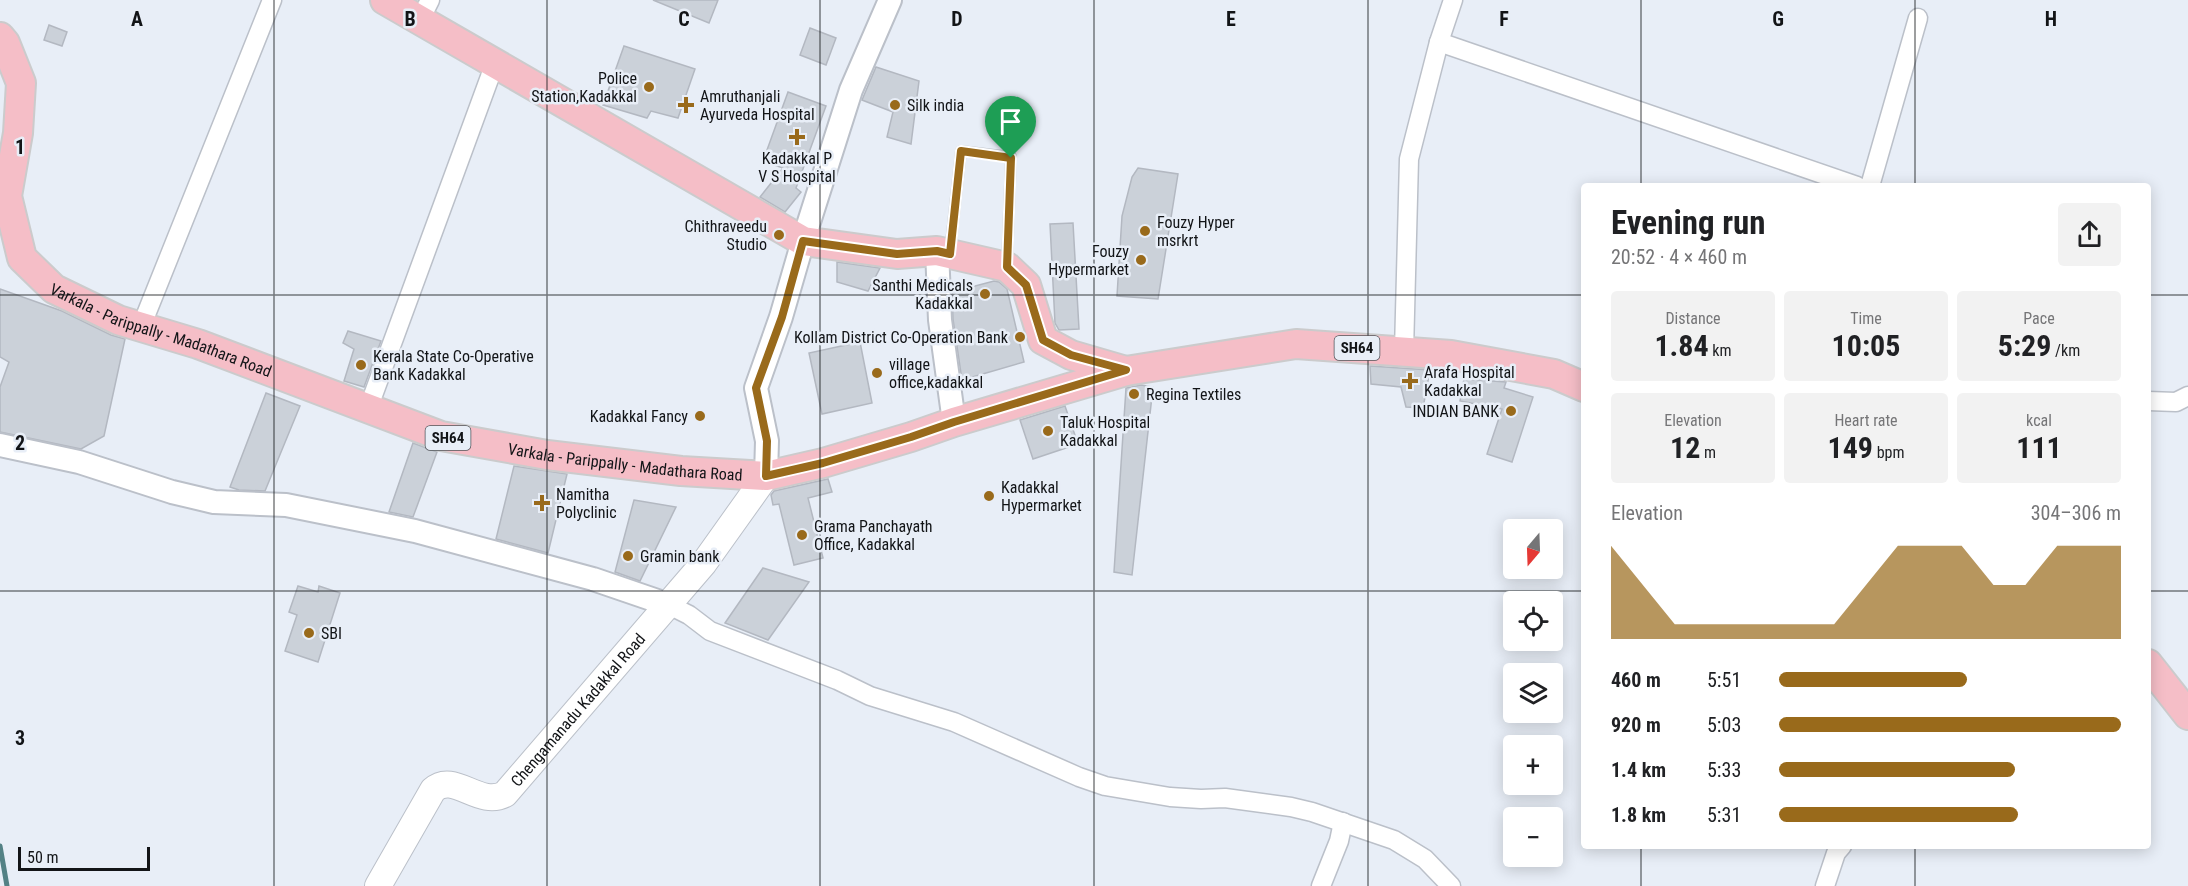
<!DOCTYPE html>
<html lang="en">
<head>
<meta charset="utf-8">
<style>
  :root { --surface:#fff; --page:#f2f2f2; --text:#202124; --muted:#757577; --accent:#996a1b }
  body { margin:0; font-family:"Roboto Condensed",sans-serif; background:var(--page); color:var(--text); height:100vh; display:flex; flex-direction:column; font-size:22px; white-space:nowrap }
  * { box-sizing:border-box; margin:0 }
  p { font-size:20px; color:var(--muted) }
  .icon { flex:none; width:33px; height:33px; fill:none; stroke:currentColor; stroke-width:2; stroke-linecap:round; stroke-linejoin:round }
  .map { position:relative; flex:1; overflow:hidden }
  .side { position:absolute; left:1581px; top:183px; width:570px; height:666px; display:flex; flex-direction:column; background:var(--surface); border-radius:6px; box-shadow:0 3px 15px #0003 }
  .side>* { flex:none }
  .needle { width:39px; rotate:199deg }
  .tools { position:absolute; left:1503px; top:519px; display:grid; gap:12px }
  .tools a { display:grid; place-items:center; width:60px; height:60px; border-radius:6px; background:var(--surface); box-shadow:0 3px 15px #0003; font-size:30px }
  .scale { position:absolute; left:18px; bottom:15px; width:132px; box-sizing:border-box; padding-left:6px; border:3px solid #121417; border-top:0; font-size:16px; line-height:21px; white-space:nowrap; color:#121417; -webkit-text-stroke:4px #e8eef7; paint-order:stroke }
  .pin { position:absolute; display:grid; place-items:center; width:51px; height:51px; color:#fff; margin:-62px -26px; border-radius:50% 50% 50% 0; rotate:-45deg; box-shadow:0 0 6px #0007 }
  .pin .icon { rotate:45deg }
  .round { display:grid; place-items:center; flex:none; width:63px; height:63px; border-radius:6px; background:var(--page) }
  .headline { display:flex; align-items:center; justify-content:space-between; height:102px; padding:0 30px }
  h1 { font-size:33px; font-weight:700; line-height:45px }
  .metrics { display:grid; grid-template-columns:repeat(3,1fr); gap:9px; height:102px; padding:6px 30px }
  .metrics div { display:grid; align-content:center; border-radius:6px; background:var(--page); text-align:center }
  .metrics b { font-size:30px; font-weight:700 }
  .metrics small { font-size:16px; font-weight:400 }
  .metrics p { font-size:16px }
  .chart { height:168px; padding:12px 30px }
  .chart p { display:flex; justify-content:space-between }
  .chart svg { width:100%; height:108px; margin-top:6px; fill:var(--accent); opacity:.7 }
  ul { padding:0 30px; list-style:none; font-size:20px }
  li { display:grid; grid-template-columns:96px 72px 1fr; align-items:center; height:45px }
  li i { height:15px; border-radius:8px; background:var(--accent) }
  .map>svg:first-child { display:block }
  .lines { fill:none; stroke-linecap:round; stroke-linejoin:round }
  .stream { stroke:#538185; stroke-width:5 }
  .building { fill:#cbd1d9; stroke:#b3b8c1; stroke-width:1.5 }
  .service-casing { stroke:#bbc0c9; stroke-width:12 }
  .minor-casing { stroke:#bbc0c9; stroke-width:21 }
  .tertiary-casing { stroke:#bbc0c9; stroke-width:26 }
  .secondary-casing { stroke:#bbc0c9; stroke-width:28 }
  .primary-casing { stroke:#cbcbcc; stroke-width:32 }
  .service { stroke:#fff; stroke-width:9 }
  .minor { stroke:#fff; stroke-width:18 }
  .tertiary { stroke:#fff; stroke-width:22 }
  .secondary { stroke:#fff; stroke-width:26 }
  .primary { stroke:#f5bec7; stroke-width:28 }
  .route-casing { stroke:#fff; stroke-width:12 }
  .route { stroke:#996a1b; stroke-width:8 }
  .grid { fill:none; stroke:#121417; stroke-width:1.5; stroke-opacity:0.55 }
  .poi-dot { fill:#996a1b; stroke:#e8eef7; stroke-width:2 }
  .labels { text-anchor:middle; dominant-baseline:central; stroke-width:5; stroke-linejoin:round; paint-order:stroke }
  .shield { fill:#e8eef7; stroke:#52555a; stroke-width:1.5 }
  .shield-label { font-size:15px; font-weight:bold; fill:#121417 }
  .poi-label { font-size:16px; fill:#121417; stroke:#e8eef7; text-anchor:start }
  .street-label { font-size:16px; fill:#121417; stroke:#e8eef7 }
  .grid-label { font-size:20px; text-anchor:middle; font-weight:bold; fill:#121417; stroke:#e8eef7; stroke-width:5; stroke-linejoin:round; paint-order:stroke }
</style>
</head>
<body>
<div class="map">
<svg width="2188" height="886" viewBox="0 0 2188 886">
  <rect width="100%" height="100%" fill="#e8eef7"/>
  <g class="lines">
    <path class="stream" d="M0 846 7 886"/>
  </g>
  <g class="building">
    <path d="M653 0H718L709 23Z"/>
    <path d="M49 25 67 32 62 46 44 40Z"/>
    <path d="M810 28 836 38 826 65 800 55Z"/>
    <path d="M624 46 695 69 678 118 651 111 647 118 603 105Z"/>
    <path d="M876 67 919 81 911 144 887 137 893 112 862 100Z"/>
    <path d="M788 92 826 106 796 188 801 192 785 212 760 197 783 168 763 161Z"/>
    <path d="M1138 168 1178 174 1158 299 1117 296 1122 216 1132 177Z"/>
    <path d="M1073 223 1079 329 1059 330 1055 323 1050 224Z"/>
    <path d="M837 262 880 268 868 291 837 282Z"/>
    <path d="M994 281 999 282 1007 289 1024 362 962 380 953 319 952 292Z"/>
    <path d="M0 289 62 311 111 335 125 339 104 436 81 449 0 432V387L9 362 0 357Z"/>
    <path d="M348 331 381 341 364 387 344 381 354 349 343 343Z"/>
    <path d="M860 342 872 403 822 414 809 353Z"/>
    <path d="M1370 366 1430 370 1423 408 1406 407 1401 387 1371 384Z"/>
    <path d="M1464 379 1506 382 1504 388 1533 397 1512 462 1487 454 1502 409 1460 401Z"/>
    <path d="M1141 385 1153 387 1132 575 1114 572 1126 388Z"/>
    <path d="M266 393 300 406 265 491 239 490 230 487Z"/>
    <path d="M1065 406 1078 444 1033 459 1020 420Z"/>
    <path d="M413 443 437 452 413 517 389 512Z"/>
    <path d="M514 466 567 474 548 553 496 539Z"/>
    <path d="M828 479 832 492 808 498 823 558 794 565 779 504 773 505 771 495 774 491Z"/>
    <path d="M634 500 676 507 640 581 615 572Z"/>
    <path d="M763 568 809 582 768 640 725 623Z"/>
    <path d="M298 586 318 592 319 586 340 593 318 662 285 651 297 615 289 612Z"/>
  </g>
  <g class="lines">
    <g class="service-casing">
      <path id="service" d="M950 252 961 151 1011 157 1007 265"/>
    </g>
    <g class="minor-casing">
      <g id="minor">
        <path d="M420 20 430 0"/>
        <path d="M1439 42 1857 186"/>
        <path d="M1870 186 1918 18"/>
        <path d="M141 327 272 0"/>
        <path d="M1404 351 1409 159 1439 42 1453 0"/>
        <path d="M2148 401 2176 402 2188 396"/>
        <path d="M368 409 495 63"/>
        <path d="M669 605 689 615 710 631 837 680 870 696 954 722 1079 777 1105 786 1170 797 1201 799 1225 798 1291 807 1312 812 1394 840 1425 859 1451 886"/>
        <path d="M1321 886 1339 841 1343 822"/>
        <path d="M1825 886 1836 853 1842 846"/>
      </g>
    </g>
    <g class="tertiary-casing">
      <g id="tertiary">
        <path d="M937 251 940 320 954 422"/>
        <path d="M0 445 79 462 172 492 214 502 286 505 415 531 593 579 669 605"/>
        <path d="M766 476 767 441 756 388 781 317 803 241 851 90 890 0"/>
      </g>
    </g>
    <g class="secondary-casing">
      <g id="secondary">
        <path id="s1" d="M378 886 433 790C454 771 479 808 505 794L704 563 766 476"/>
      </g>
    </g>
    <g class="primary-casing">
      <g id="primary">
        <path d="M385 0 803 241 897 254 937 251 1007 267 1026 285 1043 340 1071 355 1126 371"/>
        <path id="s2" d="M0 37 5 43 21 83 18 133 7 196 22 258 54 289 118 320 198 344 441 436 547 455 681 471 766 476 823 463 911 437 954 422 1126 371 1296 344 1451 355 1554 374 1584 387"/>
        <path d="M2148 664 2188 715"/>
      </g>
    </g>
    <use href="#service" class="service"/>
    <use href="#minor" class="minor"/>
    <use href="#tertiary" class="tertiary"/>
    <use href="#secondary" class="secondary"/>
    <use href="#primary" class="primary"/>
  </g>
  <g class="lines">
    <g class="route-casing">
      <path id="route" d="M961 151 1011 158 1007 267 1026 285 1043 340 1071 355 1126 370 954 422 911 437 823 463 766 476 767 441 756 388 782 317 803 241 897 254 937 251 950 254Z"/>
    </g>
    <use href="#route" class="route"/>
  </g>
  <path class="grid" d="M274 0V886M547 0V886M820 0V886M1094 0V886M1368 0V886M1641 0V186M1915 0V186M0 295H1584M2148 295H2188M0 591H1584M2148 591H2188M1641 846V886M1915 846V886"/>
  <g class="poi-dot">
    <circle cx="649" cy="87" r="6"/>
    <path d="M683 96h6v6h6v6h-6v6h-6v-6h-6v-6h6z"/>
    <circle cx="895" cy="105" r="6"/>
    <path d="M794 128h6v6h6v6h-6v6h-6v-6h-6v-6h6z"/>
    <circle cx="1145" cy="231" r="6"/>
    <circle cx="779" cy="235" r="6"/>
    <circle cx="1141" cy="260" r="6"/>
    <circle cx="985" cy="294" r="6"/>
    <circle cx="1020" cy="337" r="6"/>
    <circle cx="361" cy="365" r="6"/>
    <circle cx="877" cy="373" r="6"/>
    <path d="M1407 372h6v6h6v6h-6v6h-6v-6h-6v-6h6z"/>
    <circle cx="1134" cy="394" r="6"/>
    <circle cx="1511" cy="411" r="6"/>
    <circle cx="700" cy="416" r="6"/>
    <circle cx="1048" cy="431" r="6"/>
    <circle cx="989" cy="496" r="6"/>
    <path d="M539 494h6v6h6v6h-6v6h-6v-6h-6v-6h6z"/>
    <circle cx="802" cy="535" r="6"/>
    <circle cx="628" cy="556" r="6"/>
    <circle cx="309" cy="633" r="6"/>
  </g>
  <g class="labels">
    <g class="shield">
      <rect x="1334.5" y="336" width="45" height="24" rx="4.5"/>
      <rect x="425.5" y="426" width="45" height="24" rx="4.5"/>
    </g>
    <g class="shield-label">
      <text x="1357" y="348">SH64</text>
      <text x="448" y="438">SH64</text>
    </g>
    <g class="poi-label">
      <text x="637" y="78" text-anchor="end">Police<tspan x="637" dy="18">Station,Kadakkal</tspan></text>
      <text x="700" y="96">Amruthanjali<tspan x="700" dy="18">Ayurveda Hospital</tspan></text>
      <text x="907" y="105">Silk india</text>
      <text x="797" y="158" text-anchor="middle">Kadakkal P<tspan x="797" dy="18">V S Hospital</tspan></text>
      <text x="1157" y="222">Fouzy Hyper<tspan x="1157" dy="18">msrkrt</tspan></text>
      <text x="767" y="226" text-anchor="end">Chithraveedu<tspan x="767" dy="18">Studio</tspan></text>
      <text x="1129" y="251" text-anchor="end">Fouzy<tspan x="1129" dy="18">Hypermarket</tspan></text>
      <text x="973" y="285" text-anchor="end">Santhi Medicals<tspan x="973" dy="18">Kadakkal</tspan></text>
      <text x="1008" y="337" text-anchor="end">Kollam District Co-Operation Bank</text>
      <text x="373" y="356">Kerala State Co-Operative<tspan x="373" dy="18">Bank Kadakkal</tspan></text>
      <text x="889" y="364">village<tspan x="889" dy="18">office,kadakkal</tspan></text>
      <text x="1424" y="372">Arafa Hospital<tspan x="1424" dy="18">Kadakkal</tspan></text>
      <text x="1146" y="394">Regina Textiles</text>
      <text x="1499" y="411" text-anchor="end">INDIAN BANK</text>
      <text x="688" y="416" text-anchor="end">Kadakkal Fancy</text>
      <text x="1060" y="422">Taluk Hospital<tspan x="1060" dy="18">Kadakkal</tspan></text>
      <text x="1001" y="487">Kadakkal<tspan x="1001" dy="18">Hypermarket</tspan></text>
      <text x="556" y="494">Namitha<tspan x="556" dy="18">Polyclinic</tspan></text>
      <text x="814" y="526">Grama Panchayath<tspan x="814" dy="18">Office, Kadakkal</tspan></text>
      <text x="640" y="556">Gramin bank</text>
      <text x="321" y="633">SBI</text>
    </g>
    <g class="street-label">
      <text stroke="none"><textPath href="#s2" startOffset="388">Varkala - Parippally - Madathara Road</textPath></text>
      <text stroke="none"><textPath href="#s2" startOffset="874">Varkala - Parippally - Madathara Road</textPath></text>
      <text stroke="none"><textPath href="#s1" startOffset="298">Chengamanadu Kadakkal Road</textPath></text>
    </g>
  </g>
  <g class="grid-label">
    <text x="137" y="26">A</text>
    <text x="410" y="26">B</text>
    <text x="684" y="26">C</text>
    <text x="957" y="26">D</text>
    <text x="1231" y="26">E</text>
    <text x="1504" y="26">F</text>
    <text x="1778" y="26">G</text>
    <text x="2051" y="26">H</text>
    <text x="20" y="154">1</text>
    <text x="20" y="450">2</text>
    <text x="20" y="745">3</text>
  </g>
</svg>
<div class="tools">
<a><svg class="needle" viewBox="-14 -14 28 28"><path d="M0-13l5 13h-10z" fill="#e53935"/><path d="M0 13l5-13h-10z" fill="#757577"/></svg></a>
<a><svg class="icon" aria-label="locate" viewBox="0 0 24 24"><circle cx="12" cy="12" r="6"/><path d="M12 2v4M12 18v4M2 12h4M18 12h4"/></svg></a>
<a><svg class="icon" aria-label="layers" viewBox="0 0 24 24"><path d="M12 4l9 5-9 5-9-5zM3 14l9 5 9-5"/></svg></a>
<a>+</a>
<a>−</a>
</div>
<div class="scale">50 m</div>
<div class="pin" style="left:1011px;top:158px;background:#1e9e55"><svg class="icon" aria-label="arrive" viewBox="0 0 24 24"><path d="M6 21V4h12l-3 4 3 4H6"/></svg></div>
<section class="side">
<div class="headline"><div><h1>Evening run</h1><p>20:52 · 4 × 460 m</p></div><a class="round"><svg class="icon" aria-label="share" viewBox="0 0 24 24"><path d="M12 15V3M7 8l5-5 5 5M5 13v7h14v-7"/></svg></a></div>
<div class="metrics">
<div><p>Distance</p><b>1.84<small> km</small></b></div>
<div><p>Time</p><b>10:05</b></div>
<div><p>Pace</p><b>5:29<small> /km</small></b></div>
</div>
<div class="metrics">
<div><p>Elevation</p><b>12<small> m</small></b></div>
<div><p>Heart rate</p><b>149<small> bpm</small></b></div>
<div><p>kcal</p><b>111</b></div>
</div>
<div class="chart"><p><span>Elevation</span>304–306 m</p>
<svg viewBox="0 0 160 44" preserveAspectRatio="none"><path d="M0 44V6L10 22L20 38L30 38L40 38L50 38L60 38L70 38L80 22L90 6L100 6L110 6L120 22L130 22L140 6L150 6L160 6V44z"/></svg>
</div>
<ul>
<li><b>460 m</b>5:51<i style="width:55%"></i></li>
<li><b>920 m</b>5:03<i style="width:100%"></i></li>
<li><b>1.4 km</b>5:33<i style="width:69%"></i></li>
<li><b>1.8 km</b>5:31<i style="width:70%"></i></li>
</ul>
</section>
</div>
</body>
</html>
